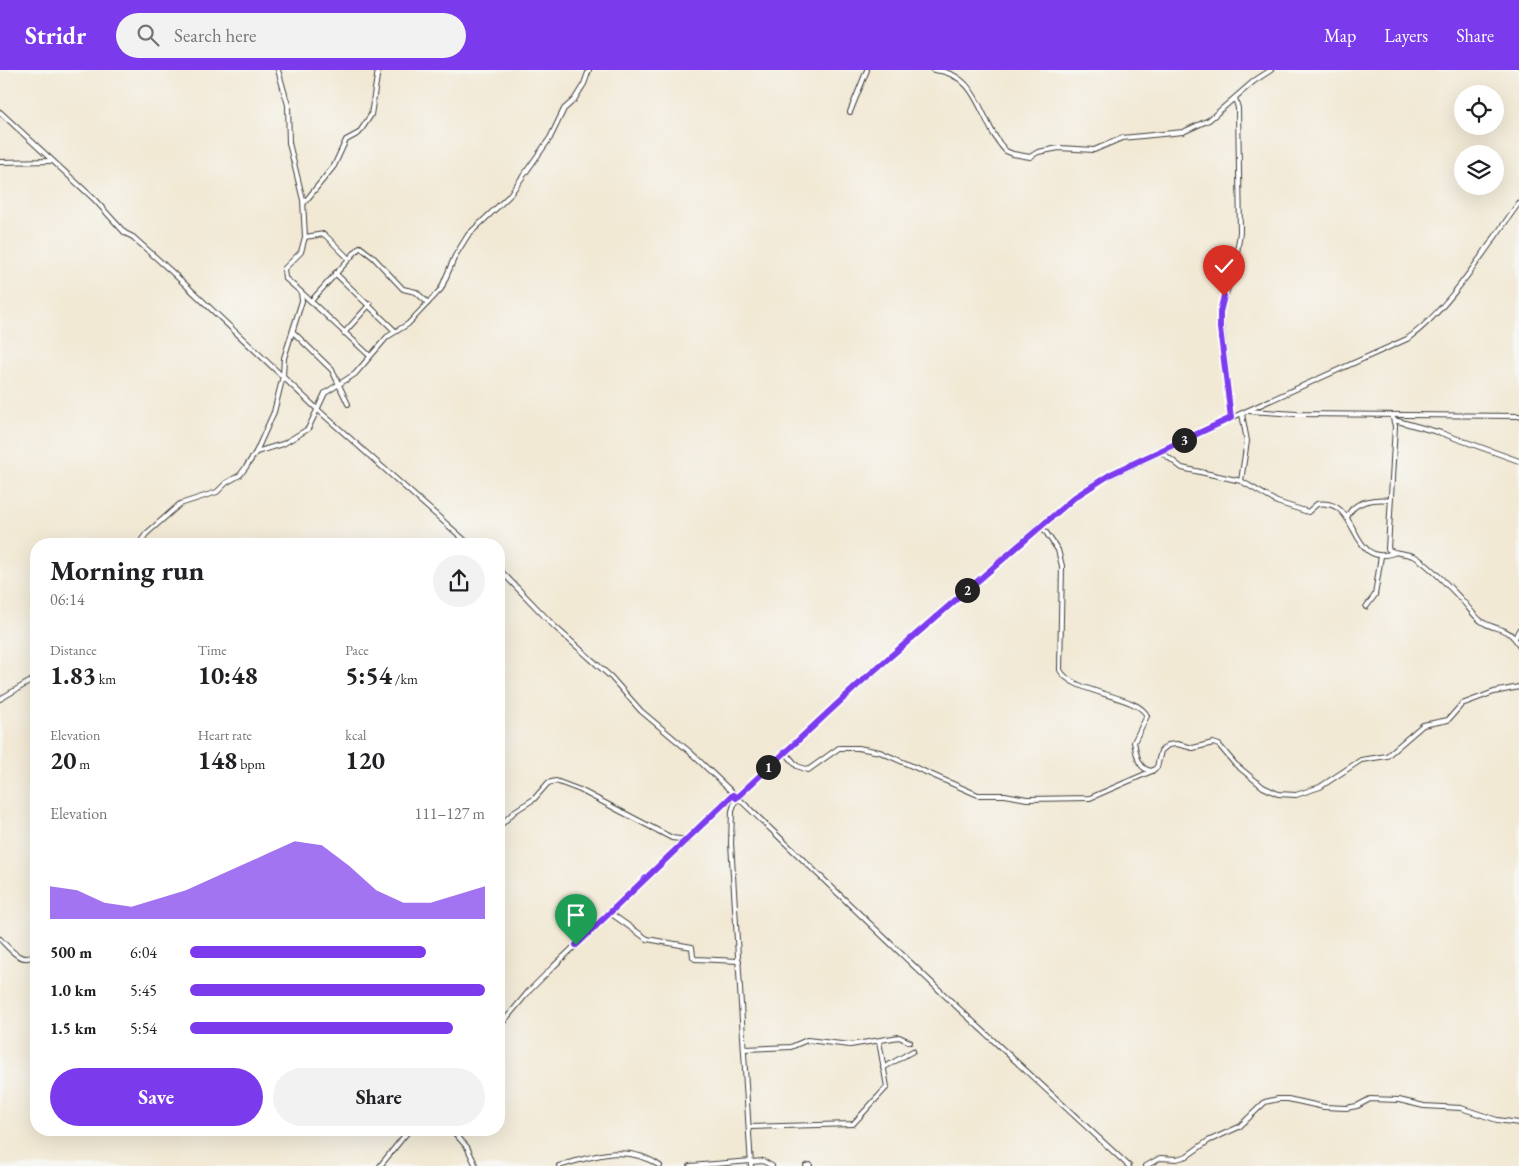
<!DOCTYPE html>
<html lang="en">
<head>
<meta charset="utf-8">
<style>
  :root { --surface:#fff; --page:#f2f2f2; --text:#202124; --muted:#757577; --accent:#7c3aed }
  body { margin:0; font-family:"EB Garamond",serif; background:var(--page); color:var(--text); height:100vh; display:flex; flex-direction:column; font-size:19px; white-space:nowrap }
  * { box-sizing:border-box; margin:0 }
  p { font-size:16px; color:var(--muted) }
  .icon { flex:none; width:28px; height:28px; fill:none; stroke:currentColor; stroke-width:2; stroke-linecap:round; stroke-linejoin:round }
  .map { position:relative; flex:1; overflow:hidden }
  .details { position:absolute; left:30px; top:468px; width:475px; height:598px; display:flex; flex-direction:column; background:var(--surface); border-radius:20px; box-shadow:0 5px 20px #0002 }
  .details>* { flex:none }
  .controls { position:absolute; left:1454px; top:15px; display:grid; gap:10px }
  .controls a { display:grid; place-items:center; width:50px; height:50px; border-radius:50%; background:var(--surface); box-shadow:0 5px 20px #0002; font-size:25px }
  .pin { position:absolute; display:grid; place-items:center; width:42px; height:42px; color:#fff; margin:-51px -21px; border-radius:50% 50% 50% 0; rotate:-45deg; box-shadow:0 0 5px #0007 }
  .pin .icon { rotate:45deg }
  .km { position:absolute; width:25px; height:25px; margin:-12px; border-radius:50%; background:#222; color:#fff; font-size:14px; line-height:25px; text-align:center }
  .round { display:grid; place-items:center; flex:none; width:52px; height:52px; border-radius:26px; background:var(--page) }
  .head { display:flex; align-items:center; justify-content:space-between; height:85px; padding:0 20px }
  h1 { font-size:28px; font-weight:700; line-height:38px }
  .stats { display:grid; grid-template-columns:repeat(3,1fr); gap:8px; height:85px; padding:5px 20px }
  .stats div { display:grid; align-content:center }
  .stats b { font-size:25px; font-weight:700 }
  .stats small { font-size:14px; font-weight:400 }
  .stats p { font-size:14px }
  .chart { height:140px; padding:10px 20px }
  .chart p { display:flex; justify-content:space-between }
  .chart svg { width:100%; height:90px; margin-top:5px; fill:var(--accent); opacity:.7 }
  .action { display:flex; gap:10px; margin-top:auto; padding:10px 20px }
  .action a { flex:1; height:58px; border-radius:30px; background:var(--accent); color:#fff; font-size:20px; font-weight:700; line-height:58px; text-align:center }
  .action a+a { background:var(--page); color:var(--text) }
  ul { padding:0 20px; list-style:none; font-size:16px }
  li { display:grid; grid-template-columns:80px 60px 1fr; align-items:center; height:38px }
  li i { height:12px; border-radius:6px; background:var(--accent) }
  header { display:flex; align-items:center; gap:30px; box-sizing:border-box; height:70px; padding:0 25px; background:var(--accent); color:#fff }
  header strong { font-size:24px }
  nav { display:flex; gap:28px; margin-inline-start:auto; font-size:18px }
  .search { width:350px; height:45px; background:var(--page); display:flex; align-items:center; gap:12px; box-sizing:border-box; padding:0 18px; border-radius:28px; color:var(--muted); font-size:19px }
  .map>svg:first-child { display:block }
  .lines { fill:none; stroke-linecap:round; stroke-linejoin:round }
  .street-casing { stroke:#3c3b38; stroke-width:6 }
  .street { stroke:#fff; stroke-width:4 }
  .route-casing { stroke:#fff; stroke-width:10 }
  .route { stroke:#7c3aed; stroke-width:6 }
</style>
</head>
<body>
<header>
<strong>Stridr</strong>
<div class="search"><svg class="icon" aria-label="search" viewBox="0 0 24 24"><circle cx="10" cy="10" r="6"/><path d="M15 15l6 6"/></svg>Search here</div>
<nav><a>Map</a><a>Layers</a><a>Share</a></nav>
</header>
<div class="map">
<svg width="1519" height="1096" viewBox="0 0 1519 1096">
  <rect width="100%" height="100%" fill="#f6f6f2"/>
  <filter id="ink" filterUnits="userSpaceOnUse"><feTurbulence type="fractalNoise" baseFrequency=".02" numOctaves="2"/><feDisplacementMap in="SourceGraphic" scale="10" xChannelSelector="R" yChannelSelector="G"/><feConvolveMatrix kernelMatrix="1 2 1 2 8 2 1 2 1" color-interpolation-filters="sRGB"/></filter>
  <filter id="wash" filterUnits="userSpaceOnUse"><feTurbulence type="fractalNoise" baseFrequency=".0096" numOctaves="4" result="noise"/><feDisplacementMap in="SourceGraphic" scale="20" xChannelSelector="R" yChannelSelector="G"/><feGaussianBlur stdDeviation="1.12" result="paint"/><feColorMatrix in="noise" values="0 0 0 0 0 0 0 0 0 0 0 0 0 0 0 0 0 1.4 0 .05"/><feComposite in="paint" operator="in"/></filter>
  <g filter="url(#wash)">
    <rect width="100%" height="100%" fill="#f2e9d5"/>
  </g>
  <g filter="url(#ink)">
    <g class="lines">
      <g class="street-casing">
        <g id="street">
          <path d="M934 0C981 4 979 53 1006 81L1013 84 1030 87 1038 82 1059 78 1094 80 1122 68 1183 62 1209 50 1254 11 1271 0"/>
          <path d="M0 42 94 129 125 163 133 167 172 202 317 339 469 474"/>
          <path d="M850 42 867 0"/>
          <path d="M0 92 52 91"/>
          <path d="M304 133 334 96 346 70 359 63 371 45 378 0"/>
          <path d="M305 167 324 164 348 188"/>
          <path d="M335 203 395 261"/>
          <path d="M302 223 370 286"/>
          <path d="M311 231 360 177 373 187 403 219 416 222 428 233"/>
          <path d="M293 262 332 300 348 334"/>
          <path d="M344 263 370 234"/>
          <path d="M1248 341 1297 344 1519 346"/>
          <path d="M1392 345 1395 356 1388 479C1395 485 1408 482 1417 488 1432 498 1447 514 1460 528 1467 535 1473 545 1481 551 1497 562 1507 555 1519 575"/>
          <path d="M1231 348 1220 242 1235 197 1240 162 1238 38 1235 28"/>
          <path d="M1394 350 1441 363 1519 391"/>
          <path d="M1160 381 1182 398 1241 411 1277 432 1308 442 1317 434C1361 427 1348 499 1394 483"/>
          <path d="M256 382 283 374 308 359 325 323 355 304 387 267 408 254 441 219 455 186 468 165 509 126 550 68 564 39 574 30 584 14 589 0"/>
          <path d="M1241 411 1247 371 1242 344"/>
          <path d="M1347 448C1352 431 1375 428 1390 430"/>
          <path d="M1041 455 1058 480 1062 496 1060 600C1072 624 1139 625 1147 646L1134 672C1137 684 1137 699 1152 701"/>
          <path d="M139 474 146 464 180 434 217 422 226 413 240 405 246 397 256 382 274 342 283 306 284 288 302 231 301 222 285 208 284 199 301 182 305 167 303 130 289 73 288 35 278 0"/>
          <path d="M499 499 554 556 611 607 641 641 690 682 956 936 1129 1096"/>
          <path d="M1366 537 1375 525 1381 486"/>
          <path d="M1515 568 1519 560"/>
          <path d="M0 629 36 608"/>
          <path d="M785 682 797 696 808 700 839 678H858L880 682 978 725H1005L1027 729 1090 728 1152 701 1157 697 1161 681 1168 675 1177 674 1193 678 1213 673 1219 675 1235 694 1263 717 1278 724 1296 725 1320 717 1361 690 1387 686 1423 655 1448 650 1462 634 1494 622 1519 617"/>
          <path d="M499 757 515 741 534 729 548 713 556 711 580 720 672 768 687 770"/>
          <path d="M608 844 613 845 647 869 692 877 693 887 695 889 739 891"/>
          <path d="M0 869C10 879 21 895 36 885"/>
          <path d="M499 957 529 921 554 896 733 725"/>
          <path d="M745 979 791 977 807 970 850 975 899 967 910 972"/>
          <path d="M883 998 913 981"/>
          <path d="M749 1057 853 1054 887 1017 879 971"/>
          <path d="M451 1059 467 1077 476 1096"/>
          <path d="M751 1092 763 1091 772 1096"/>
          <path d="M380 1096 410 1059"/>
          <path d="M559 1096C594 1086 628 1073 660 1096"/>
          <path d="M690 1096 751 1091"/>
          <path d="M751 1096 731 773 732 741 736 728 874 601 1041 455 1091 415 1231 348 1407 269C1450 239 1487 176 1519 133"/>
          <path d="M806 1096 810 1095"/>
          <path d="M1146 1096 1160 1088 1177 1089 1187 1086 1208 1071 1239 1057 1265 1032 1278 1029H1288L1324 1037 1346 1038 1357 1036 1370 1029 1399 1030 1424 1036 1461 1038 1497 1050 1519 1053"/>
        </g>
      </g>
      <use href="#street" class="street"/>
    </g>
  </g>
  <g class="lines" filter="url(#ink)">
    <g class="route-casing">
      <path id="route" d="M576 875 733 725 736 728 862 611 1075 427 1111 404 1231 348 1220 258V242L1224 226"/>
    </g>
    <use href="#route" class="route"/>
  </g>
</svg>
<div class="controls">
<a><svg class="icon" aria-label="locate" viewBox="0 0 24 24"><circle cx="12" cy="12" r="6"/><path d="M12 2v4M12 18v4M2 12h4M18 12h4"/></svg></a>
<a><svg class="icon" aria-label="layers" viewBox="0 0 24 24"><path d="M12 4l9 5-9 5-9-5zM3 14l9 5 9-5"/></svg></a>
</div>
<div class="pin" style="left:576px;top:875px;background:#1e9e55"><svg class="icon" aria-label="arrive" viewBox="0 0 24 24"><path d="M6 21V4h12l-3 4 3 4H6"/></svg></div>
<div class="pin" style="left:1224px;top:226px;background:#d93025"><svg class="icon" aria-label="check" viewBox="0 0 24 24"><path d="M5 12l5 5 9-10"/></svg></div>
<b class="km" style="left:768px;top:697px">1</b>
<b class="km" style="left:967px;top:520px">2</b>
<b class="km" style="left:1184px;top:370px">3</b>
<section class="details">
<div class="head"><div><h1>Morning run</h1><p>06:14</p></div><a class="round"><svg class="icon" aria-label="share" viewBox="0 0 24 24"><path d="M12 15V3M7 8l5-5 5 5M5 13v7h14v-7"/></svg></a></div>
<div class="stats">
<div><p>Distance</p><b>1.83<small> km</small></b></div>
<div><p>Time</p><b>10:48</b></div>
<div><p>Pace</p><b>5:54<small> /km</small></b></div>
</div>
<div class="stats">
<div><p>Elevation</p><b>20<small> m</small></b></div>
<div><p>Heart rate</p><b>148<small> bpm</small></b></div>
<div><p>kcal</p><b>120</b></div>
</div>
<div class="chart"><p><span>Elevation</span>111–127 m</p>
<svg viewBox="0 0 160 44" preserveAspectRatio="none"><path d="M0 44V28L10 30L20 36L30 38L40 34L50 30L60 24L70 18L80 12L90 6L100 8L110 18L120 30L130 36L140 36L150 32L160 28V44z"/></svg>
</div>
<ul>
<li><b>500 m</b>6:04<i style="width:80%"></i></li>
<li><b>1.0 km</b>5:45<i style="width:100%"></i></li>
<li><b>1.5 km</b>5:54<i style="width:89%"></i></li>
</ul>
<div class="action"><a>Save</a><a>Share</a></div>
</section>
</div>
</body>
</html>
